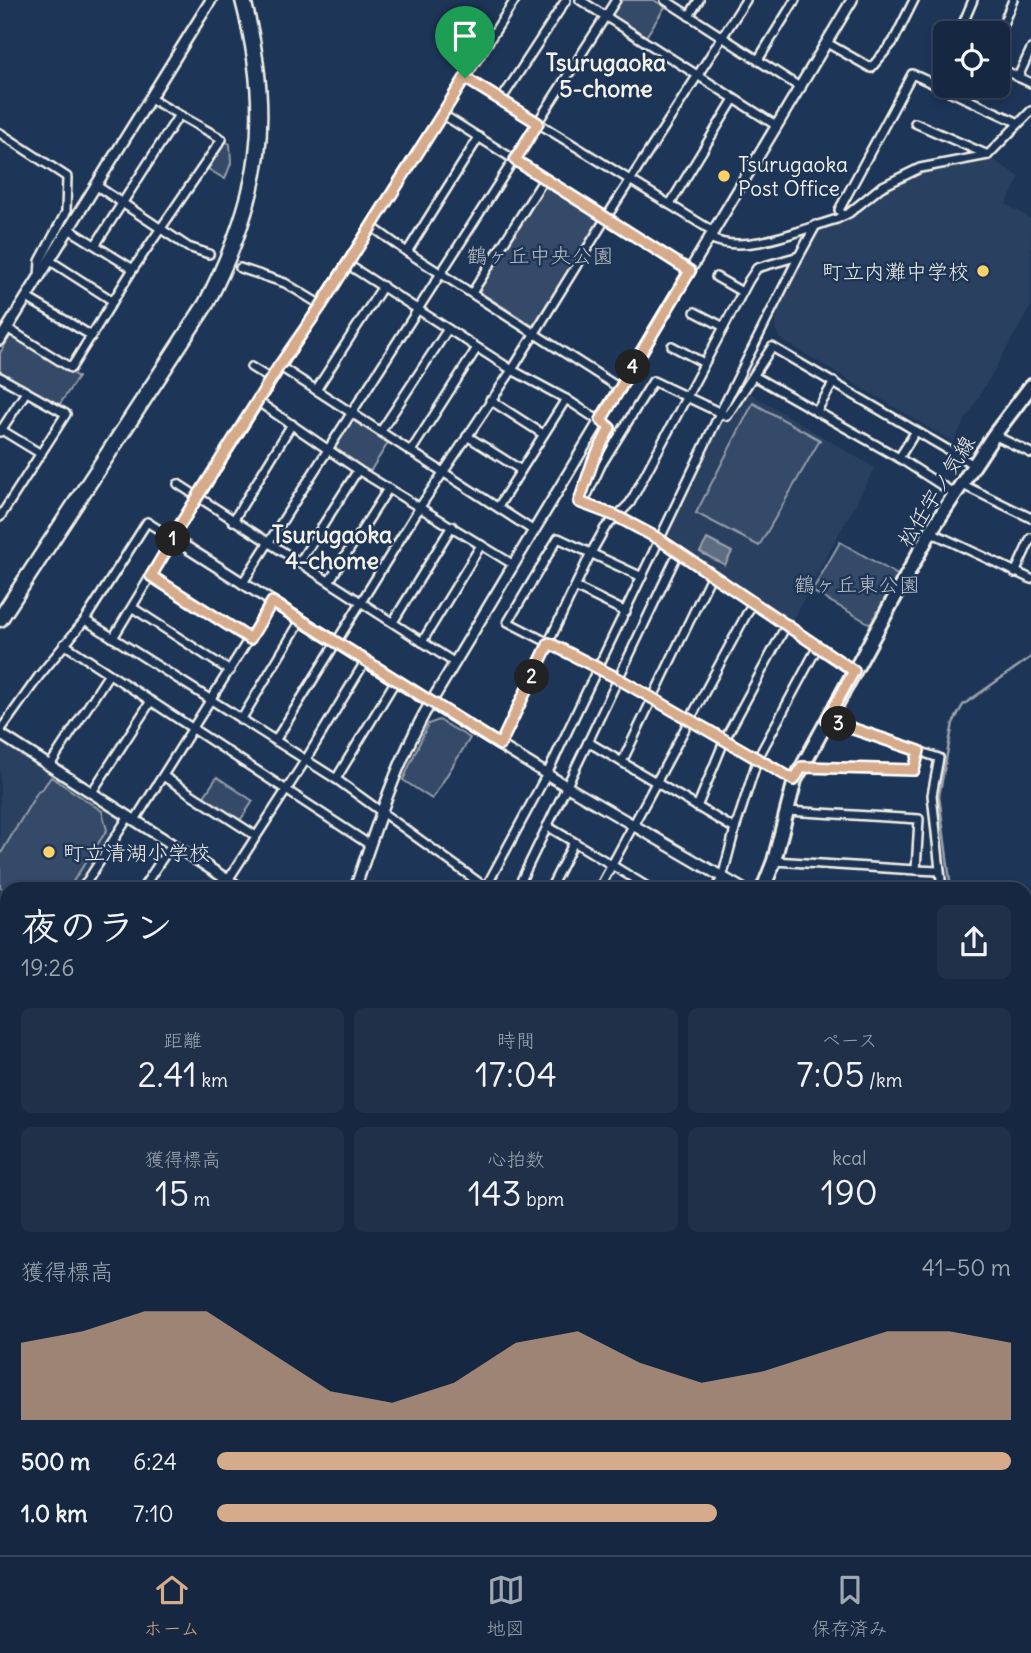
<!DOCTYPE html>
<html lang="ja">
<head>
<meta charset="utf-8">
<style>
  :root { --surface:#162841; --page:#1f3048; --text:#f1f3f6; --muted:#9ea6b1; --line:#35445a; --accent:#d6ab8b }
  body { margin:0; font-family:Delius,"Klee One",sans-serif; background:var(--page); color:var(--text); height:100vh; display:flex; flex-direction:column; font-size:26px; white-space:nowrap }
  * { box-sizing:border-box; margin:0 }
  p { font-size:23px; color:var(--muted) }
  .icon { flex:none; width:38px; height:38px; fill:none; stroke:currentColor; stroke-width:2; stroke-linecap:round; stroke-linejoin:round }
  .map { position:relative; flex:1; overflow:hidden }
  .side { position:absolute; left:0px; top:882px; width:1032px; height:674px; display:flex; flex-direction:column; background:var(--surface); border-radius:21px 21px 0 0; box-shadow:0 4px 10px #0003,0 0 0 2px var(--line) }
  .side>* { flex:none }
  .buttons { position:absolute; left:933px; top:21px; display:grid; gap:14px }
  .buttons a { display:grid; place-items:center; width:77px; height:77px; border-radius:10px; background:var(--surface); box-shadow:0 4px 10px #0003,0 0 0 2px var(--line); font-size:35px }
  .pin { position:absolute; display:grid; place-items:center; width:60px; height:60px; color:#fff; margin:-72px -30px; border-radius:50% 50% 50% 0; rotate:-45deg; box-shadow:0 0 7px #0007 }
  .pin .icon { rotate:45deg }
  .km { position:absolute; width:35px; height:35px; margin:-18px; border-radius:50%; background:#222; color:#fff; font-size:19px; line-height:35px; text-align:center }
  .round { display:grid; place-items:center; flex:none; width:74px; height:74px; border-radius:10px; background:var(--page) }
  .head { display:flex; align-items:center; justify-content:space-between; height:119px; padding:0 21px }
  h1 { font-size:38px; font-weight:600; line-height:52px }
  .metrics { display:grid; grid-template-columns:repeat(3,1fr); gap:10px; height:119px; padding:7px 21px }
  .metrics div { display:grid; align-content:center; border-radius:10px; background:var(--page); text-align:center }
  .metrics b { font-size:35px; font-weight:600 }
  .metrics small { font-size:19px; font-weight:400 }
  .metrics p { font-size:19px }
  .chart { height:196px; padding:14px 21px }
  .chart p { display:flex; justify-content:space-between }
  .chart svg { width:100%; height:126px; margin-top:7px; fill:var(--accent); opacity:.7 }
  ul { padding:0 21px; list-style:none; font-size:23px }
  li { display:grid; grid-template-columns:112px 84px 1fr; align-items:center; height:52px }
  li i { height:18px; border-radius:9px; background:var(--accent) }
  .tab-bar { display:flex; justify-content:space-around; align-items:center; height:98px; border-top:2px solid var(--line); background:var(--surface); font-size:19px; color:var(--muted) }
  .tab-bar a { display:grid; justify-items:center; gap:4px }
  .tab-bar .selected { color:var(--accent) }
  .map>svg:first-child { display:block }
  .built { fill:#2a4060 }
  .green { fill:#354a67; stroke:#949ea8; stroke-width:2 }
  .water { fill:#5e6d82; stroke:#9aa2ab; stroke-width:2 }
  .lines { fill:none; stroke-linecap:round; stroke-linejoin:round }
  .stream { stroke:#9aa2ab; stroke-width:2.5 }
  .minor-tunnel { stroke:#3d516d; stroke-width:7; stroke-dasharray:7 3.5; stroke-linecap:butt }
  .minor-casing { stroke:#f4f1e8; stroke-width:12 }
  .tertiary-casing { stroke:#f4f1e8; stroke-width:14 }
  .secondary-casing { stroke:#f4f1e8; stroke-width:16 }
  .primary-casing { stroke:#f4f1e8; stroke-width:18 }
  .motorway-casing { stroke:#f4f1e8; stroke-width:19 }
  .minor { stroke:#1d3557; stroke-width:7 }
  .tertiary { stroke:#1d3557; stroke-width:9 }
  .secondary { stroke:#1d3557; stroke-width:10 }
  .primary { stroke:#1d3557; stroke-width:12 }
  .motorway { stroke:#1d3557; stroke-width:14 }
  .route-casing { stroke:#fff; stroke-width:14 }
  .route { stroke:#d6ab8b; stroke-width:9 }
  .poi-dot { fill:#ffd166; stroke:#1d3557; stroke-width:2.5 }
  .labels { text-anchor:middle; dominant-baseline:central; stroke-width:5; stroke-linejoin:round; paint-order:stroke }
  .poi-label { font-size:21px; fill:#f4f1e8; stroke:#1d3557; text-anchor:start }
  .park-label { font-size:21px; fill:#bbbfc1; stroke:#1d3557 }
  .street-label { font-size:21px; fill:#f4f1e8; stroke:#1d3557 }
  .neighbourhood-label { font-size:23px; font-weight:bold; fill:#f4f1e8; stroke:#1d3557 }
</style>
</head>
<body>
<div class="map">
<svg width="1031" height="1555" viewBox="0 0 1031 1555">
  <rect width="100%" height="100%" fill="#1d3557"/>
  <filter id="ink" filterUnits="userSpaceOnUse"><feTurbulence type="fractalNoise" baseFrequency=".0143" numOctaves="2"/><feDisplacementMap in="SourceGraphic" scale="14" xChannelSelector="R" yChannelSelector="G"/><feConvolveMatrix kernelMatrix="1 2 1 2 8 2 1 2 1" color-interpolation-filters="sRGB"/></filter>
  <g filter="url(#ink)">
    <g class="built">
      <path d="M987 156 1020 177 1006 204 1031 219V306L953 442 780 339 775 329 777 311 815 234 823 227 848 220 885 189 922 168Z"/>
      <path d="M743 389 875 468 791 622 667 535 726 412Z"/>
      <path d="M0 740 121 816 74 889H7V944L0 940Z"/>
    </g>
    <g class="green">
      <path d="M619 0H654L665 7 645 38 610 15Z"/>
      <path d="M225 141 230 144 231 163 225 179 208 169Z"/>
      <path d="M546 184 601 219 533 326 478 291Z"/>
      <path d="M11 335 78 377 58 407 0 373V353Z"/>
      <path d="M753 403 820 440 759 546 696 513Z"/>
      <path d="M352 420 388 443 369 473 333 449Z"/>
      <path d="M840 542 901 577 874 626 812 591Z"/>
      <path d="M439 720 470 738 432 799 403 780 428 724Z"/>
      <path d="M51 777 102 811 107 830 68 889H7V891L0 887V855L38 791 43 788Z"/>
      <path d="M217 777 253 801 239 822 203 798Z"/>
      <path d="M0 1219 7 1224V1300L0 1295Z"/>
    </g>
    <g class="water">
      <path d="M707 539 732 552 725 565 700 552Z"/>
      <path d="M1031 1221V1530L1026 1536V1228Z"/>
      <path d="M729 1549H1014L1008 1555H726Z"/>
    </g>
    <g class="lines">
      <path class="stream" d="M951 889 939 796 953 723 963 705 1031 657"/>
      <path class="minor-tunnel" d="M209 254 240 268"/>
      <g class="minor-casing">
        <g id="minor">
          <path d="M580 0 777 126"/>
          <path d="M665 0 801 88"/>
          <path d="M689 16 699 0"/>
          <path d="M959 33 973 0"/>
          <path d="M998 36 1013 0"/>
          <path d="M827 43 871 68 893 42 914 0"/>
          <path d="M1031 49 1018 77 1031 83"/>
          <path d="M758 60 795 0"/>
          <path d="M998 67 1018 77"/>
          <path d="M465 78 714 232"/>
          <path d="M501 100 566 0"/>
          <path d="M442 114 690 271"/>
          <path d="M915 123 988 155"/>
          <path d="M0 133 67 177 66 212 40 261 39 277"/>
          <path d="M97 186 188 247 209 254"/>
          <path d="M670 204 734 99"/>
          <path d="M843 216 839 210 912 74 1019 123"/>
          <path d="M371 226 407 252 621 389"/>
          <path d="M69 229 133 269"/>
          <path d="M710 238C744 256 802 229 837 219L849 213 881 187 920 168 988 155 1031 111"/>
          <path d="M96 244 179 115"/>
          <path d="M407 252 479 137"/>
          <path d="M49 260 113 301"/>
          <path d="M347 264 512 370 566 399 610 428 593 461 579 502 616 516 659 539 854 671"/>
          <path d="M240 268 285 283 321 305"/>
          <path d="M716 277 742 292"/>
          <path d="M472 293 544 179"/>
          <path d="M27 298 92 336"/>
          <path d="M695 312 724 327"/>
          <path d="M7 328 71 368 133 269 222 139 151 99"/>
          <path d="M672 346 704 363"/>
          <path d="M279 366 534 531"/>
          <path d="M251 367 272 380"/>
          <path d="M754 376 899 458 955 494"/>
          <path d="M0 377 66 414 0 517"/>
          <path d="M316 390 383 286"/>
          <path d="M490 400 543 434"/>
          <path d="M257 401 358 470 514 565"/>
          <path d="M816 412 834 382"/>
          <path d="M0 429 41 454"/>
          <path d="M381 431 448 329"/>
          <path d="M0 432 26 392"/>
          <path d="M994 435 1031 453"/>
          <path d="M467 436 521 470"/>
          <path d="M411 451 477 348"/>
          <path d="M899 458 916 431"/>
          <path d="M178 484 455 663"/>
          <path d="M961 484 1031 518"/>
          <path d="M583 504 601 465 653 381 727 416 772 347 974 465"/>
          <path d="M498 507 566 399"/>
          <path d="M233 521 292 424"/>
          <path d="M932 529 937 535 1031 579"/>
          <path d="M678 553 588 742 735 829 722 878 716 889"/>
          <path d="M299 563 358 470"/>
          <path d="M1015 573 1031 538"/>
          <path d="M151 576 250 639"/>
          <path d="M642 577 558 538 508 622 619 679 795 780"/>
          <path d="M330 580 388 489"/>
          <path d="M242 584 616 0"/>
          <path d="M575 587 626 612"/>
          <path d="M133 608 230 671"/>
          <path d="M85 620 336 779 488 889"/>
          <path d="M393 622 452 526"/>
          <path d="M113 638 173 539"/>
          <path d="M422 642 481 545"/>
          <path d="M64 644 370 845"/>
          <path d="M241 720 301 620"/>
          <path d="M827 720 939 758 932 795 942 889"/>
          <path d="M0 734 2 728 39 676 85 620 147 522 172 538C286 359 400 179 515 0"/>
          <path d="M275 741 420 507 512 370 606 218 746 0"/>
          <path d="M500 745 591 553 605 528 630 503 749 280 757 268 799 256 816 225"/>
          <path d="M622 762 711 576"/>
          <path d="M50 765 109 674"/>
          <path d="M801 767 914 770 919 751"/>
          <path d="M163 776 256 836"/>
          <path d="M336 779 396 680"/>
          <path d="M92 792 151 701"/>
          <path d="M697 807 725 739 787 624"/>
          <path d="M135 820 272 602"/>
          <path d="M547 826 574 842"/>
          <path d="M735 829 758 758 818 646"/>
          <path d="M774 861 916 870 919 819 787 811"/>
          <path d="M916 870 939 871"/>
          <path d="M228 880 305 761 366 660"/>
          <path d="M486 887 547 774 720 413 799 256"/>
          <path d="M82 889 129 816"/>
          <path d="M142 889 172 844"/>
          <path d="M517 889 588 742"/>
          <path d="M550 889 574 842 651 889"/>
          <path d="M599 889 753 602"/>
          <path d="M0 976 7 980"/>
          <path d="M1026 985 1031 982"/>
          <path d="M0 1066 7 1070"/>
          <path d="M0 1112 7 1116"/>
          <path d="M1026 1123 1031 1127"/>
          <path d="M0 1156 7 1160"/>
          <path d="M1026 1200 1031 1192"/>
          <path d="M0 1303 7 1307"/>
          <path d="M0 1366 7 1371"/>
          <path d="M0 1426 7 1430"/>
          <path d="M64 1549 69 1555"/>
          <path d="M123 1549 128 1555"/>
          <path d="M195 1549 200 1555"/>
          <path d="M245 1549 247 1555"/>
          <path d="M294 1549 296 1555"/>
          <path d="M373 1549 397 1555"/>
          <path d="M534 1549 537 1555"/>
          <path d="M560 1549 562 1555"/>
          <path d="M597 1549 600 1555"/>
          <path d="M624 1549 627 1555"/>
          <path d="M657 1549 659 1555"/>
          <path d="M459 1552 526 1549"/>
          <path d="M12 1555 19 1549"/>
          <path d="M148 1555 150 1549"/>
          <path d="M327 1555 356 1549"/>
          <path d="M705 1555 709 1549"/>
        </g>
      </g>
      <g class="tertiary-casing">
        <g id="tertiary">
          <path d="M0 340 211 0"/>
          <path d="M172 538 431 703 566 786 743 889"/>
          <path d="M0 734 242 889"/>
          <path d="M355 889C375 830 394 770 424 714L852 0"/>
          <path d="M0 1107 7 1097"/>
          <path d="M0 1489 7 1478"/>
        </g>
      </g>
      <g class="secondary-casing">
        <g id="secondary">
          <path d="M631 1549 634 1555"/>
          <path d="M645 1549 647 1555"/>
        </g>
      </g>
      <g class="primary-casing">
        <g id="primary">
          <path d="M763 889 774 861 795 780 932 529 994 435 1031 386"/>
          <path d="M0 1014 7 1018"/>
          <path d="M0 1027 7 1031"/>
          <path d="M408 1555 411 1549"/>
        </g>
      </g>
      <g class="motorway-casing">
        <path id="motorway" d="M0 619 206 304C261 197 274 118 243 0"/>
      </g>
      <use href="#minor" class="minor"/>
      <use href="#tertiary" class="tertiary"/>
      <use href="#secondary" class="secondary"/>
      <use href="#primary" class="primary"/>
      <use href="#motorway" class="motorway"/>
    </g>
  </g>
  <g class="lines" filter="url(#ink)">
    <g class="route-casing">
      <path id="route" d="M465 78 538 123 515 160 690 271 601 420 610 428 593 461 579 502 616 516 659 539 854 671 827 720 919 751 914 770 802 767 794 780 619 679 549 643 500 745 272 602 250 639 151 576 173 539 172 538 279 366 321 306Z"/>
    </g>
    <use href="#route" class="route"/>
  </g>
  <g class="poi-dot">
    <circle cx="724" cy="176" r="7"/>
    <circle cx="983" cy="271" r="7"/>
    <circle cx="49" cy="852" r="7"/>
  </g>
  <g class="labels">
    <g class="poi-label">
      <text x="738" y="164">Tsurugaoka<tspan x="738" dy="24">Post Office</tspan></text>
      <text x="969" y="271" text-anchor="end">町立内灘中学校</text>
      <text x="63" y="852">町立清湖小学校</text>
    </g>
    <g class="park-label">
      <text x="540" y="255">鶴ヶ丘中央公園</text>
      <text x="857" y="584">鶴ヶ丘東公園</text>
    </g>
    <g class="street-label">
      <text transform="translate(936 491) rotate(-58)">松任宇ノ気線</text>
    </g>
    <g class="neighbourhood-label">
      <text x="606" y="62">Tsurugaoka<tspan x="606" dy="26">5-chome</tspan></text>
      <text x="332" y="534">Tsurugaoka<tspan x="332" dy="26">4-chome</tspan></text>
    </g>
  </g>
</svg>
<div class="buttons">
<a><svg class="icon" aria-label="locate" viewBox="0 0 24 24"><circle cx="12" cy="12" r="6"/><path d="M12 2v4M12 18v4M2 12h4M18 12h4"/></svg></a>
</div>
<div class="pin" style="left:465px;top:78px;background:#1e9e55"><svg class="icon" aria-label="arrive" viewBox="0 0 24 24"><path d="M6 21V4h12l-3 4 3 4H6"/></svg></div>
<b class="km" style="left:173px;top:539px">1</b>
<b class="km" style="left:532px;top:677px">2</b>
<b class="km" style="left:839px;top:724px">3</b>
<b class="km" style="left:633px;top:367px">4</b>
<section class="side">
<div class="head"><div><h1>夜のラン</h1><p>19:26</p></div><a class="round"><svg class="icon" aria-label="share" viewBox="0 0 24 24"><path d="M12 15V3M7 8l5-5 5 5M5 13v7h14v-7"/></svg></a></div>
<div class="metrics">
<div><p>距離</p><b>2.41<small> km</small></b></div>
<div><p>時間</p><b>17:04</b></div>
<div><p>ペース</p><b>7:05<small> /km</small></b></div>
</div>
<div class="metrics">
<div><p>獲得標高</p><b>15<small> m</small></b></div>
<div><p>心拍数</p><b>143<small> bpm</small></b></div>
<div><p>kcal</p><b>190</b></div>
</div>
<div class="chart"><p><span>獲得標高</span>41–50 m</p>
<svg viewBox="0 0 160 44" preserveAspectRatio="none"><path d="M0 44V17L10 13L20 6L30 6L40 20L50 34L60 38L70 31L80 17L90 13L100 24L110 31L120 27L130 20L140 13L150 13L160 17V44z"/></svg>
</div>
<ul>
<li><b>500 m</b>6:24<i style="width:100%"></i></li>
<li><b>1.0 km</b>7:10<i style="width:63%"></i></li>
</ul>
</section>
</div>
<nav class="tab-bar">
<a class="selected"><svg class="icon" aria-label="home" viewBox="0 0 24 24"><path d="M3 11l9-7 9 7M6 9v11h12V9"/></svg>ホーム</a>
<a><svg class="icon" aria-label="map" viewBox="0 0 24 24"><path d="M3 6l6-2 6 2 6-2v14l-6 2-6-2-6 2zM9 4v14M15 6v14"/></svg>地図</a>
<a><svg class="icon" aria-label="saved" viewBox="0 0 24 24"><path d="M7 4h10v16l-5-4-5 4z"/></svg>保存済み</a>
</nav>
</body>
</html>
